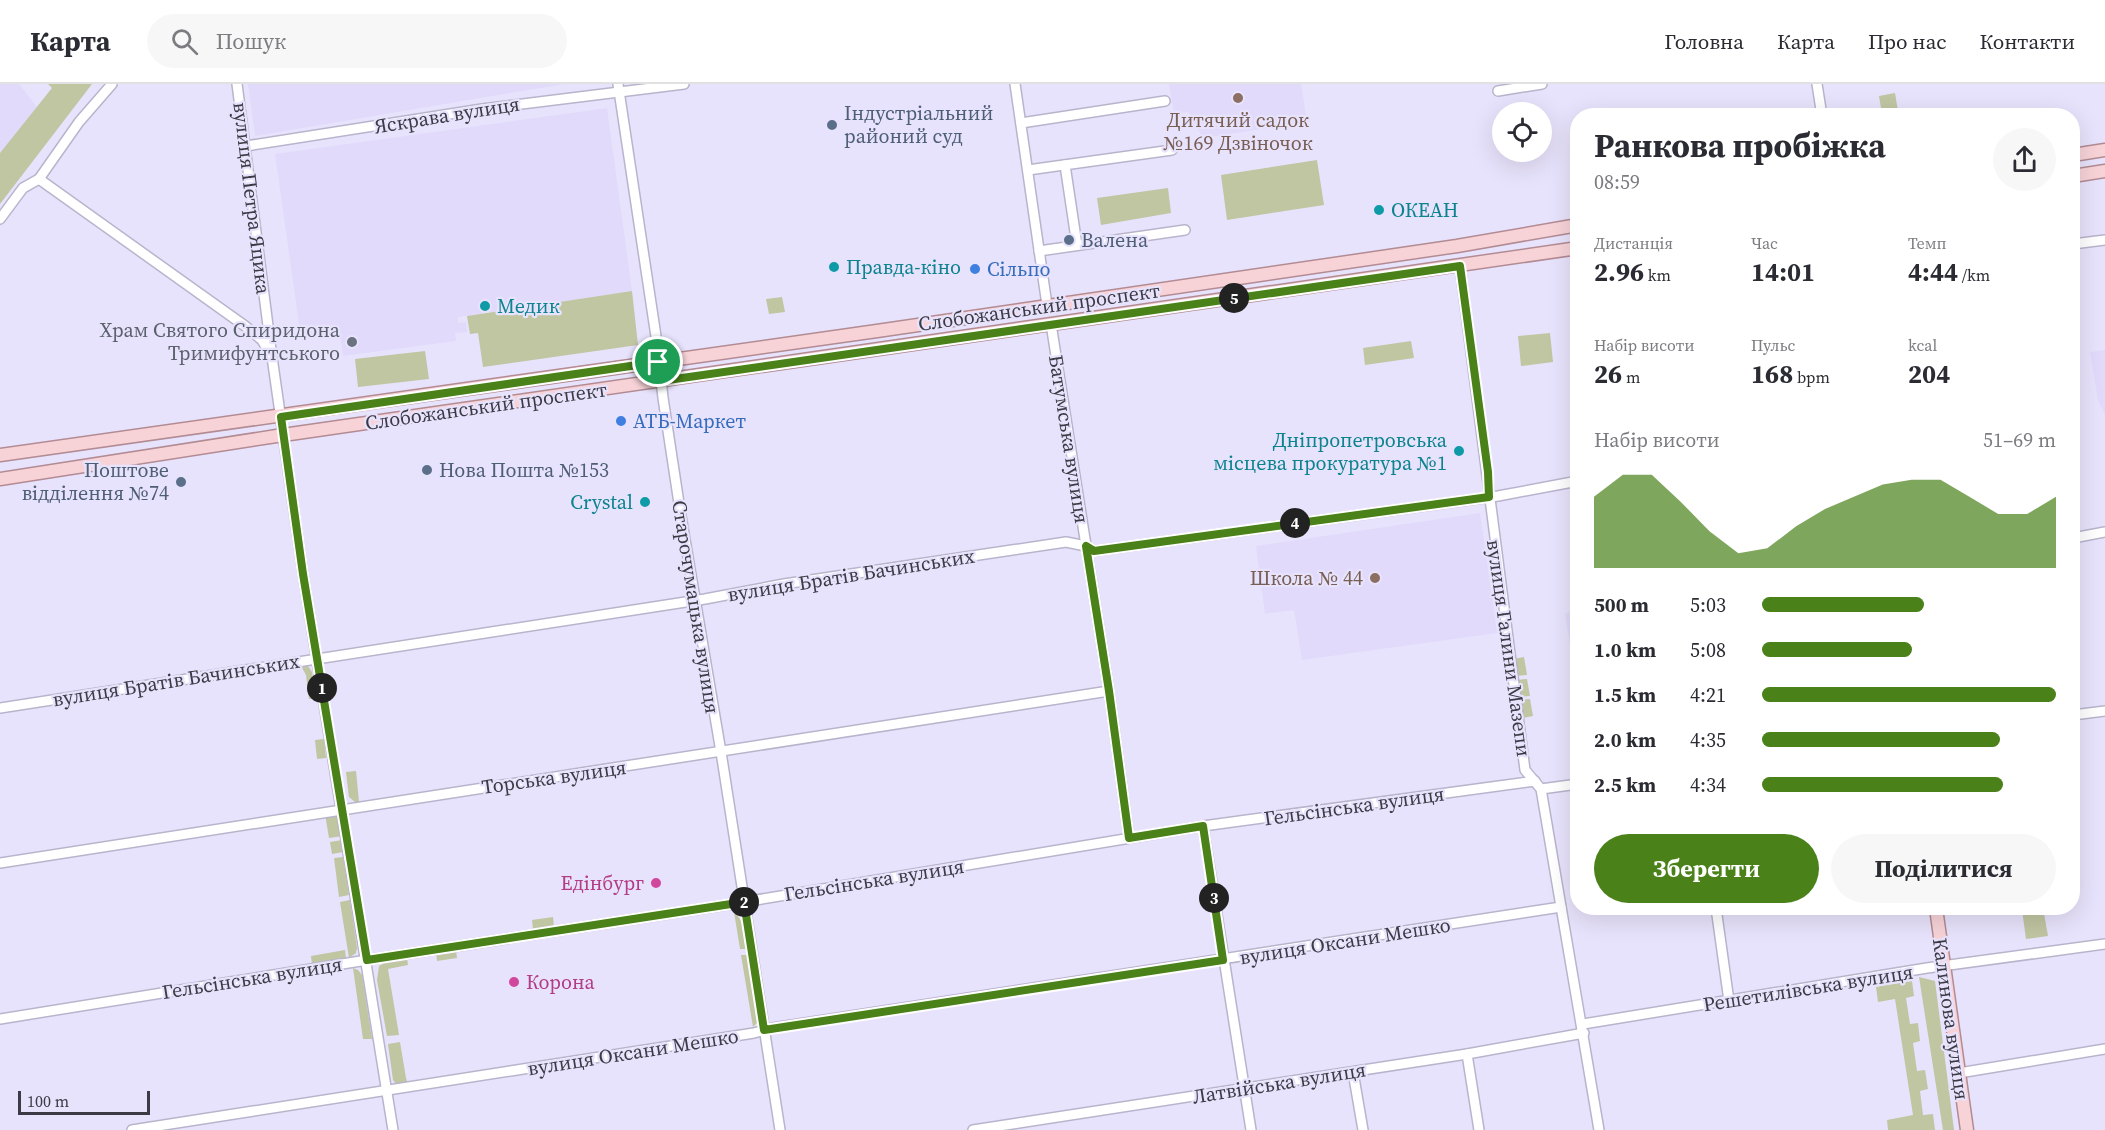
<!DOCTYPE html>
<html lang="uk">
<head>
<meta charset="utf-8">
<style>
  :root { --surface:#fff; --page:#f7f7f7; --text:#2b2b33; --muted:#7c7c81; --line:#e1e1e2; --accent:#4a8119 }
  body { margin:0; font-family:"Source Serif 4",serif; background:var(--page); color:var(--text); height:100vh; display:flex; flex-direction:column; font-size:22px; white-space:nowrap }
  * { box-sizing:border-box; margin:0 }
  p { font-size:20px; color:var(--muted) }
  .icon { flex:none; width:33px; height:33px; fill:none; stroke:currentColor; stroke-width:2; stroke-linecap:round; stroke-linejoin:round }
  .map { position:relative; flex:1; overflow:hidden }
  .panel { position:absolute; left:1570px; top:24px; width:510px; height:807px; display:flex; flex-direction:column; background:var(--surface); border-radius:24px; box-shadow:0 6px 24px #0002 }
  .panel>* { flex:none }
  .controls { position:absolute; left:1492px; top:18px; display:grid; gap:12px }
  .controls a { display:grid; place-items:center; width:60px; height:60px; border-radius:50%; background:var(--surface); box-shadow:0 6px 24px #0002; font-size:30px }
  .scale { position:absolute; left:18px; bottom:15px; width:132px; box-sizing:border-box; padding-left:6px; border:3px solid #3c3a44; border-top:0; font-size:16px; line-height:21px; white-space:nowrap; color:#3c3a44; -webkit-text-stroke:4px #e8e3fc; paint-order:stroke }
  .pin { position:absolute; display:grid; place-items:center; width:51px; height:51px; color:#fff; margin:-26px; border:3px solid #fff; border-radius:50%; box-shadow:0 2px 6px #0007 }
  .km { position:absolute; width:30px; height:30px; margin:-15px; border-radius:50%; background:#222; color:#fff; font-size:16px; line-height:30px; text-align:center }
  .round { display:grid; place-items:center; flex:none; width:63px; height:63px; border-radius:32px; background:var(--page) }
  .summary { display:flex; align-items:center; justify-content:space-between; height:102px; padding:0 24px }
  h1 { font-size:33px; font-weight:700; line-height:45px }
  .figures { display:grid; grid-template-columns:repeat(3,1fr); gap:9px; height:102px; padding:6px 24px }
  .figures div { display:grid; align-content:center }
  .figures b { font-size:26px; font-weight:700 }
  .figures small { font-size:16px; font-weight:400 }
  .figures p { font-size:16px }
  .chart { height:168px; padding:12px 24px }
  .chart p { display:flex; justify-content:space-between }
  .chart svg { width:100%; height:108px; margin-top:6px; fill:var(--accent); opacity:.7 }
  .primary-button { display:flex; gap:12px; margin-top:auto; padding:12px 24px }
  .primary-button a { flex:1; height:69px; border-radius:36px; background:var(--accent); color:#fff; font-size:24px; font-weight:700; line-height:69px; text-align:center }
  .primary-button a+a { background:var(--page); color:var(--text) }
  ul { padding:0 24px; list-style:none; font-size:20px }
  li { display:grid; grid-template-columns:96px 72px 1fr; align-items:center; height:45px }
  li i { height:15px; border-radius:8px; background:var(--accent) }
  header { display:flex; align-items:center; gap:36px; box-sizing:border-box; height:84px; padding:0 30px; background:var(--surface); border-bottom:2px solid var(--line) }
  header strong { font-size:28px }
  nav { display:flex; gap:33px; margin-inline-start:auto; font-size:21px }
  .search { width:420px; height:54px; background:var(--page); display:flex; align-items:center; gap:15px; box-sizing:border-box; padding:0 21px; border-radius:33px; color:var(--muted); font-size:22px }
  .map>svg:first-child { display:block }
  .built { fill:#e1dafb }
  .green { fill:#c0c5a2 }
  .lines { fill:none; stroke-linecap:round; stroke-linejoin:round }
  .minor-casing { stroke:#b9b4cc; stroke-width:12 }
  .major-casing { stroke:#b28b93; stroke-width:15 }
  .minor { stroke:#fff; stroke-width:9 }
  .major { stroke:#f7d3d8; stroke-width:12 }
  .route-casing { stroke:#fff; stroke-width:12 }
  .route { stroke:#4a8119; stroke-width:8 }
  .education-dot { fill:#8d6e63; stroke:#e8e3fc; stroke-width:2 }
  .service-dot { fill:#5c6f8a; stroke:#e8e3fc; stroke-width:2 }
  .culture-dot { fill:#0f9aa8; stroke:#e8e3fc; stroke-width:2 }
  .shop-dot { fill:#3f7fe0; stroke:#e8e3fc; stroke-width:2 }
  .worship-dot { fill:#6b7280; stroke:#e8e3fc; stroke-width:2 }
  .hotel-dot { fill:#d1479c; stroke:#e8e3fc; stroke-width:2 }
  .labels { text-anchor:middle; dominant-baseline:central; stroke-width:4.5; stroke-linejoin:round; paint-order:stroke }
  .service-label { font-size:20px; fill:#4e5e75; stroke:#e8e3fc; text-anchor:start }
  .street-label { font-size:20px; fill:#3c3a44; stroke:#e8e3fc }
  .education-label { font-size:20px; fill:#785e54; stroke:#e8e3fc }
  .culture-label { font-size:20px; fill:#0d838f; stroke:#e8e3fc; text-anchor:start }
  .shop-label { font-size:20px; fill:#366cbe; stroke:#e8e3fc; text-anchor:start }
  .worship-label { font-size:20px; fill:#5b616d; stroke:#e8e3fc; text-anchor:end }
  .hotel-label { font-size:20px; fill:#b23c85; stroke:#e8e3fc; text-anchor:end }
</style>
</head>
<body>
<header>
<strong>Карта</strong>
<div class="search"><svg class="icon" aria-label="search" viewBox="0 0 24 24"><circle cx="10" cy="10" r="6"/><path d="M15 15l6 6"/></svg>Пошук</div>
<nav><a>Головна</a><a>Карта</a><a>Про нас</a><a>Контакти</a></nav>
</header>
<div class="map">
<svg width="2105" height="1046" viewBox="0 0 2105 1046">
  <rect width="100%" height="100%" fill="#e8e3fc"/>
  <g class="built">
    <path d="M0 0H19L37 23 0 69Z"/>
    <path d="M248 0H564L255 52Z"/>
    <path d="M1169 0H1301L1307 38 1203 54 1188 28 1174 30Z"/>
    <path d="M607 24 632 207 458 233V239L466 238 467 248 455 249 456 257 343 272 340 251 301 254 275 70Z"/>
    <path d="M2105 266V331L2098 316 2090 268Z"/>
    <path d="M1480 429 1497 549 1302 576 1294 526 1265 530 1256 462Z"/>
    <path d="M1578 527V614L1565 529Z"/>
  </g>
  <g class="green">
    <path d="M48 0H92L0 120V69L52 4Z"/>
    <path d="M1895 9 1898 27 1882 30 1879 12Z"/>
    <path d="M1317 76 1324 121 1227 136 1221 91Z"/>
    <path d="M1168 104 1171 129 1101 141 1097 114Z"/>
    <path d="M632 207 638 261 483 283 478 249 470 250 467 232Z"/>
    <path d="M782 213 785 228 769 230 766 215Z"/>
    <path d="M1550 249 1553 278 1521 282 1518 252Z"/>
    <path d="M1411 257 1414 274 1365 281 1363 264Z"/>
    <path d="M425 267 429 295 358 303 355 275Z"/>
    <path d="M1524 573 1527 591 1516 592 1513 575Z"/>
    <path d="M301 582H308L312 588 316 614 309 615 306 591Z"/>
    <path d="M1527 595 1530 612 1520 613 1517 596Z"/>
    <path d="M1530 615 1533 632 1523 634 1520 616Z"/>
    <path d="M324 655 326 674 317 675 315 656Z"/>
    <path d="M356 687 359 718H355L349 713 346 688Z"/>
    <path d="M332 729 338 732 343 752 329 754 325 730Z"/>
    <path d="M342 756 343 768 332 770 330 758Z"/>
    <path d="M343 773 349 811 339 813 334 774Z"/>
    <path d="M350 816 357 864 356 869 349 874 340 818Z"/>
    <path d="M2036 824H2043L2048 852 2026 855 2022 826Z"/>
    <path d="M734 828C745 837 744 852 746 865H740Z"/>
    <path d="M553 833 554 843 533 846 532 836Z"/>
    <path d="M345 866 346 875 312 881 311 872Z"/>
    <path d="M456 866 457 874 437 877 436 869Z"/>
    <path d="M741 871H747L757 939 753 943Z"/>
    <path d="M407 874 408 881 388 885 399 951 387 952 377 896 379 882 386 878Z"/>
    <path d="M353 884 358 886 362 891 372 955H363Z"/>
    <path d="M1919 893 1935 897 1954 1046H1943Z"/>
    <path d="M1912 897 1914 912 1906 914 1910 940 1918 939 1920 957 1913 959 1917 987 1925 986 1928 1005 1920 1007 1923 1031 1933 1030 1935 1046H1888L1887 1036 1913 1031 1895 915 1878 918 1876 903Z"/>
    <path d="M400 958 406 994 408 1000H396L393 996 388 960Z"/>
  </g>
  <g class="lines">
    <g class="minor-casing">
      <g id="minor">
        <path d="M237 0 272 273 303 490 393 1046"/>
        <path d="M618 0 657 259 663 314 680 426 721 668 780 1046"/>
        <path d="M1015 0 1047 221"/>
        <path d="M1817 0 1822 32"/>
        <path d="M1498 7 1542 0"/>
        <path d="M1021 39 1165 17"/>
        <path d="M246 62 482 25 684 0"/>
        <path d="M1065 81 1077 161"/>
        <path d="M1028 86 1172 66"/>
        <path d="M39 95 245 242 262 256 269 268"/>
        <path d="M0 135 23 104 39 95 79 38 112 0"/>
        <path d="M2073 160 2105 156"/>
        <path d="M1039 167 1185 146"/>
        <path d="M1460 182 1525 686 1541 705 1599 1046"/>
        <path d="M1051 240 1109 607 1129 754"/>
        <path d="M2073 454 2105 448"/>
        <path d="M0 624 705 515 784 500 1066 458 1086 462 1094 467 1498 412 1578 397"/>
        <path d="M2073 631 2105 627"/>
        <path d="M1541 705 1578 700"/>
        <path d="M1203 742 1251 1046"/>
        <path d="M0 779 1109 607"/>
        <path d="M1716 824 1729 917"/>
        <path d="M0 935 367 876 732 820 1203 742 1535 697"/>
        <path d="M1583 940 1927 884 2105 860"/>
        <path d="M1467 970 1479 1046"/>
        <path d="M1353 988 1363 1046"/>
        <path d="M1959 989 2105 965"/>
        <path d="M132 1046 754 949 772 944 1561 823"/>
        <path d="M973 1046 1467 970 1584 949"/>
      </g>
    </g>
    <g class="major-casing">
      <g id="major">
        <path d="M2073 71 2105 66"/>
        <path d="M2073 92 2105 87"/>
        <path d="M0 371 877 247 1457 162 1578 141"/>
        <path d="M0 395 283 351 1578 164"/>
        <path d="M1936 824 1967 1046"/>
      </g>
    </g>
    <use href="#minor" class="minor"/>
    <use href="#major" class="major"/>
  </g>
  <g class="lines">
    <g class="route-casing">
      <path id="route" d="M1460 182 1488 388 1489 413 1094 467 1086 462 1109 607 1129 754 1203 742 1223 876 764 946 744 818 367 876 303 490 281 333 658 278 661 297Z"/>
    </g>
    <use href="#route" class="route"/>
  </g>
  <g class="education-dot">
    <circle cx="1238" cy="14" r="6"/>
    <circle cx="1375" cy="494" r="6"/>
  </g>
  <g class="service-dot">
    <circle cx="832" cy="41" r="6"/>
    <circle cx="1069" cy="156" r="6"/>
    <circle cx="427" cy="386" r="6"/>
    <circle cx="181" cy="398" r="6"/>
  </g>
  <g class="culture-dot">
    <circle cx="1379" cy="126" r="6"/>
    <circle cx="834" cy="183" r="6"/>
    <circle cx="485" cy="222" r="6"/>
    <circle cx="1459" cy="367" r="6"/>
    <circle cx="645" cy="418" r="6"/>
  </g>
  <g class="shop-dot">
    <circle cx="975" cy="185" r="6"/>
    <circle cx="621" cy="337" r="6"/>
  </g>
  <circle class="worship-dot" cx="352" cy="258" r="6"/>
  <g class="hotel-dot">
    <circle cx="656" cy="799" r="6"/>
    <circle cx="514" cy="898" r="6"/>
  </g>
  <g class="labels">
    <g class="service-label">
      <text x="844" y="29">Індустріальний<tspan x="844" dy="23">районий суд</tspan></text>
      <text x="1081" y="156">Валена</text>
      <text x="169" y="386" text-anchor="end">Поштове<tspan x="169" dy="23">відділення №74</tspan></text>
      <text x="439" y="386">Нова Пошта №153</text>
    </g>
    <g class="street-label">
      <text transform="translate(447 31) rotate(-9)">Яскрава вулиця</text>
      <text transform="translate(252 114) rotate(83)">вулиця Петра Яцика</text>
      <text transform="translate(1039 223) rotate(-8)">Слобожанський проспект</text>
      <text transform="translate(486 322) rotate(-8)">Слобожанський проспект</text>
      <text transform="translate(1069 355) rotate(81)">Батумська вулиця</text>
      <text transform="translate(851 491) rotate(-9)">вулиця Братів Бачинських</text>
      <text transform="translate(696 523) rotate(81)">Старочумацька вулиця</text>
      <text transform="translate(1509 564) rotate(82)">вулиця Галини Мазепи</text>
      <text transform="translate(176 596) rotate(-9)">вулиця Братів Бачинських</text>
      <text transform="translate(554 693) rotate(-8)">Торська вулиця</text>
      <text transform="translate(1354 722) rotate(-8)">Гельсінська вулиця</text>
      <text transform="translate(874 796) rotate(-9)">Гельсінська вулиця</text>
      <text transform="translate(1345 857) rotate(-9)">вулиця Оксани Мешко</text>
      <text transform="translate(252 894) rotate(-9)">Гельсінська вулиця</text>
      <text transform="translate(1808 904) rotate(-9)">Решетилівська вулиця</text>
      <text transform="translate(1951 935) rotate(82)">Калинова вулиця</text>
      <text transform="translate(633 968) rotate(-9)">вулиця Оксани Мешко</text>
      <text transform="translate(1279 999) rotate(-9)">Латвійська вулиця</text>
    </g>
    <g class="education-label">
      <text x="1238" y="36">Дитячий садок<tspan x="1238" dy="23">№169 Дзвіночок</tspan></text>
      <text x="1363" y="494" text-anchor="end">Школа № 44</text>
    </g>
    <g class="culture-label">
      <text x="1391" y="126">ОКЕАН</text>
      <text x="846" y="183">Правда-кіно</text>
      <text x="497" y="222">Медик</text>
      <text x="1447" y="356" text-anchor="end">Дніпропетровська<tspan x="1447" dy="23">місцева прокуратура №1</tspan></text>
      <text x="633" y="418" text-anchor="end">Crystal</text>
    </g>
    <g class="shop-label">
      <text x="987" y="185">Сільпо</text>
      <text x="633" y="337">АТБ-Маркет</text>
    </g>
    <g class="worship-label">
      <text x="340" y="246">Храм Святого Спиридона<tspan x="340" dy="23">Тримифунтського</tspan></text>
    </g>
    <g class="hotel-label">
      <text x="644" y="799">Едінбург</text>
      <text x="526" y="898" text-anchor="start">Корона</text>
    </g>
  </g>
</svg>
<div class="controls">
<a><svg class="icon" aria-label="locate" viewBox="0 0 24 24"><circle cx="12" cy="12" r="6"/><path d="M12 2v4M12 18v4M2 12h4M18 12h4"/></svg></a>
</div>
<div class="scale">100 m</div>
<div class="pin" style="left:658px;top:278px;background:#1e9e55"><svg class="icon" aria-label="arrive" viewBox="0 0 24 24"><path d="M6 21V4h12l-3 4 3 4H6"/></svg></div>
<b class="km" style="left:322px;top:604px">1</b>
<b class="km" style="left:744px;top:818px">2</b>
<b class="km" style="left:1214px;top:814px">3</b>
<b class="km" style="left:1295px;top:439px">4</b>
<b class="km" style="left:1234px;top:214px">5</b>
<section class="panel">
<div class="summary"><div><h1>Ранкова пробіжка</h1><p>08:59</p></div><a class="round"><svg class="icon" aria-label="share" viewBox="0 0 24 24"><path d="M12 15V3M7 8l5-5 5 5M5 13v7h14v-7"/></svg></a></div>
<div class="figures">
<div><p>Дистанція</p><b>2.96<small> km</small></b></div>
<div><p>Час</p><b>14:01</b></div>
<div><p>Темп</p><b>4:44<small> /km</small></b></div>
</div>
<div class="figures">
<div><p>Набір висоти</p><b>26<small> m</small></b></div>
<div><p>Пульс</p><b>168<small> bpm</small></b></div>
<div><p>kcal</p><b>204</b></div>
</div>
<div class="chart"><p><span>Набір висоти</span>51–69 m</p>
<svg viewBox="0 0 160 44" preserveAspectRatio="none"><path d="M0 44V15L10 6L20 6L30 17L40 29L50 38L60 36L70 27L80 20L90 15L100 10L110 8L120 8L130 15L140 22L150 22L160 15V44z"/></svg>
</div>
<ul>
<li><b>500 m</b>5:03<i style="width:55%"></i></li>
<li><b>1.0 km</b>5:08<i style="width:51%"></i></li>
<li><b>1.5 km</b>4:21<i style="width:100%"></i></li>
<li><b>2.0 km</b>4:35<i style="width:81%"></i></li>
<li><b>2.5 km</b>4:34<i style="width:82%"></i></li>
</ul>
<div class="primary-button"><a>Зберегти</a><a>Поділитися</a></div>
</section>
</div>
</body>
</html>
